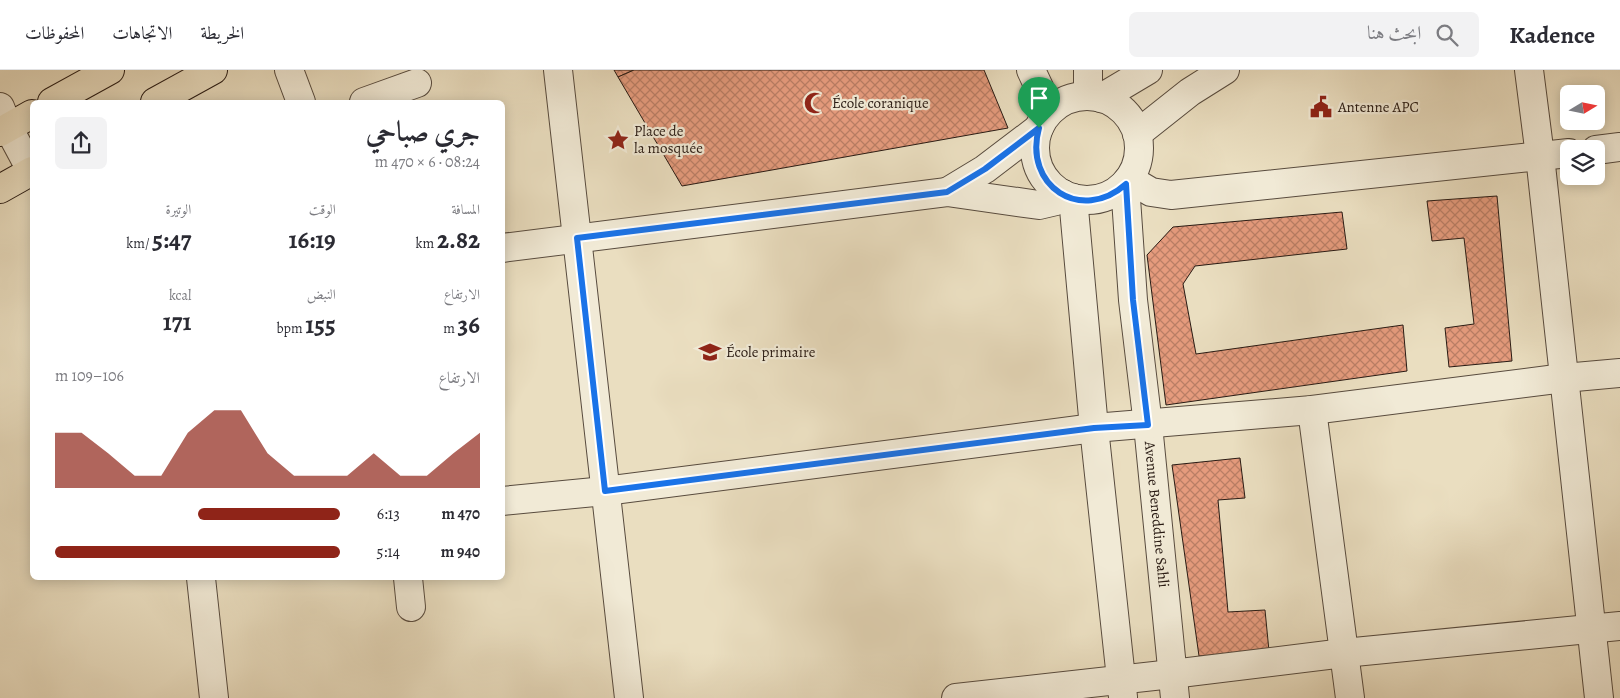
<!DOCTYPE html>
<html lang="ar">
<head>
<meta charset="utf-8">
<style>
  :root { --surface:#fff; --page:#f2f2f3; --text:#2b2b33; --muted:#7c7c81; --line:#e1e1e2; --accent:#8f2418 }
  body { margin:0; font-family:Alegreya,Amiri,serif; background:var(--page); color:var(--text); direction:rtl; height:100vh; display:flex; flex-direction:column; font-size:19px; white-space:nowrap }
  * { box-sizing:border-box; margin:0 }
  p { font-size:16px; color:var(--muted) }
  .icon { flex:none; width:28px; height:28px; fill:none; stroke:currentColor; stroke-width:2; stroke-linecap:round; stroke-linejoin:round }
  .map { position:relative; flex:1; overflow:hidden; direction:ltr }
  .drawer { position:absolute; left:30px; top:30px; width:475px; height:480px; display:flex; flex-direction:column; background:var(--surface); border-radius:8px; box-shadow:0 2px 12px #0003; direction:rtl }
  .drawer>* { flex:none }
  .needle { width:32px; rotate:80deg }
  .fabs { position:absolute; left:1560px; top:15px; display:grid; gap:10px }
  .fabs a { display:grid; place-items:center; width:45px; height:45px; border-radius:8px; background:var(--surface); box-shadow:0 2px 12px #0003; font-size:25px }
  .pin { position:absolute; display:grid; place-items:center; width:42px; height:42px; color:#fff; margin:-51px -21px; border-radius:50% 50% 50% 0; rotate:-45deg; box-shadow:0 0 5px #0007 }
  .pin .icon { rotate:45deg }
  .round { display:grid; place-items:center; flex:none; width:52px; height:52px; border-radius:8px; background:var(--page) }
  .head { display:flex; align-items:center; justify-content:space-between; height:85px; padding:0 25px }
  h1 { font-size:28px; font-weight:700; line-height:38px }
  .figures { display:grid; grid-template-columns:repeat(3,1fr); gap:8px; height:85px; padding:5px 25px }
  .figures div { display:grid; align-content:center }
  .figures b { font-size:25px; font-weight:700 }
  .figures small { font-size:14px; font-weight:400 }
  .figures p { font-size:14px }
  .chart { height:140px; padding:10px 25px }
  .chart p { display:flex; justify-content:space-between }
  .chart svg { width:100%; height:90px; margin-top:5px; fill:var(--accent); opacity:.7 }
  ul { padding:0 25px; list-style:none; font-size:16px }
  li { display:grid; grid-template-columns:80px 60px 1fr; align-items:center; height:38px }
  li i { height:12px; border-radius:6px; background:var(--accent) }
  header { display:flex; align-items:center; gap:30px; box-sizing:border-box; height:70px; padding:0 25px; background:var(--surface); border-bottom:1px solid var(--line) }
  header strong { font-size:24px }
  nav { display:flex; gap:28px; margin-inline-start:auto; font-size:18px }
  .search { width:350px; height:45px; background:var(--page); display:flex; align-items:center; gap:12px; box-sizing:border-box; padding:0 18px; border-radius:8px; color:var(--muted); font-size:19px }
  .map>svg:first-child { display:block }
  .building { fill:url(#building-cross-hatch); stroke:#281a13 }
  .lines { fill:none; stroke-linecap:round; stroke-linejoin:round }
  .minor-casing { stroke:#584b3e; stroke-width:30 }
  .major-casing { stroke:#281a13; stroke-width:30 }
  .minor { stroke:#f1ead6; stroke-width:28 }
  .major { stroke:#eadec0; stroke-width:28 }
  .route-casing { stroke:#fff; stroke-width:10 }
  .route { stroke:#1a73e8; stroke-width:6 }
  .labels { text-anchor:middle; dominant-baseline:central; stroke-width:4.5; stroke-linejoin:round; paint-order:stroke }
  .poi-label { font-size:15px; fill:#281a13; stroke:#f1ead6; text-anchor:start }
  .street-label { font-size:15px; fill:#281a13; stroke:#f1ead6 }
</style>
</head>
<body>
<header>
<strong>Kadence</strong>
<div class="search"><svg class="icon" aria-label="search" viewBox="0 0 24 24"><circle cx="10" cy="10" r="6"/><path d="M15 15l6 6"/></svg>ابحث هنا</div>
<nav><a>الخريطة</a><a>الاتجاهات</a><a>المحفوظات</a></nav>
</header>
<div class="map">
<svg width="1620" height="628" viewBox="0 0 1620 628">
  <defs>
    <pattern id="building-cross-hatch" width="8" height="8" patternUnits="userSpaceOnUse" patternTransform="scale(1.25)"><rect width="8" height="8" fill="#e59b7d"/><path d="M0 0l8 8M0 8l8-8" fill="none" stroke="#ba7e65"/></pattern>
  </defs>
  <rect width="100%" height="100%" fill="#eadec0"/>
  <filter id="stains"><feTurbulence type="fractalNoise" baseFrequency=".004" numOctaves="4"/><feColorMatrix values="0 0 0 0 .2 0 0 0 0 .09 0 0 0 0 .02 0 0 0 .5 -.17"/></filter>
  <radialGradient id="worn" r=".72"><stop offset=".6" stop-color="#630" stop-opacity="0"/><stop offset="1" stop-color="#630" stop-opacity=".3"/></radialGradient>
  <g class="building">
    <path d="M614 0H634L618 7Z"/>
    <path d="M634 0H984L1008 58 682 116 618 7Z"/>
    <path d="M1497 126 1512 291 1449 297 1445 258 1474 254 1464 168 1432 171 1427 131Z"/>
    <path d="M1342 142 1347 179 1195 196 1183 214 1196 284 1403 255 1407 301 1166 335 1147 185 1173 157Z"/>
    <path d="M1240 388 1245 428 1218 430 1228 542 1265 540 1269 581 1199 586 1172 395Z"/>
  </g>
  <g class="lines">
    <g class="minor-casing">
      <g id="minor">
        <path d="M289 0 301 32"/>
        <path d="M558 0 629 628"/>
        <path d="M1031 0 1050 41"/>
        <path d="M1088 0V26"/>
        <path d="M1529 0 1540 86 1599 628"/>
        <circle cx="1087" cy="78" r="52"/>
        <path d="M1101 28 1148 0"/>
        <path d="M364 32 417 13"/>
        <path d="M0 37 8 57 32 102"/>
        <path d="M1137 64 1190 22 1225 0"/>
        <path d="M1596 80 1620 77"/>
        <path d="M1129 109 1151 122 1171 125 1569 83"/>
        <path id="s1" d="M1125 114 1133 230 1148 355 1175 628"/>
        <path d="M947 122 985 99 1039 58"/>
        <path d="M1073 128 1094 358 1123 627"/>
        <path d="M502 178 947 122 1039 135 1056 131 1063 124"/>
        <path d="M1312 340 1350 628"/>
        <path d="M502 431 605 421 1094 358 1312 340 1564 308 1620 303"/>
        <path d="M201 508 214 628"/>
        <path d="M408 508 411 537"/>
        <path d="M956 628 1172 604 1344 583 1620 556"/>
      </g>
    </g>
    <g class="major-casing">
      <g id="major">
        <path d="M52 32 110 0"/>
        <path d="M155 32 213 0"/>
        <path d="M0 62 32 44"/>
        <path d="M0 119 32 101"/>
      </g>
    </g>
    <use href="#minor" class="minor"/>
    <use href="#major" class="major"/>
  </g>
  <g class="lines">
    <g class="route-casing">
      <path id="route" d="M1039 58C1023 116 1081 154 1126 114L1133 230 1148 355 1094 358 605 421 577 168 947 122 985 99Z"/>
    </g>
    <use href="#route" class="route"/>
  </g>
  <defs>
    <g id="mosque-bare" transform="scale(1.725)"><path d="M3.5-4.9A6 6 0 1 0 3.5 4.9A5 5 0 1 1 3.5-4.9Z" fill="#8f2418" stroke="#f1ead6" stroke-width="2.5" paint-order="stroke"/></g>
    <g id="civic-bare" transform="scale(1.725)"><path d="M-.6-6.5H3V-4.5H.6V-3L4-1V1h2V6H-6V1h2V-1L-.6-3ZM-1.2 2.5V6h2.4V2.5Z" fill="#8f2418" stroke="#f1ead6" stroke-width="2.5" paint-order="stroke"/></g>
    <g id="sight-bare" transform="scale(1.725)"><path d="M0-6L1.8-2.2L6-1.7L2.9 1.2L3.7 5.4L0 3.3L-3.7 5.4L-2.9 1.2L-6-1.7L-1.8-2.2Z" fill="#8f2418" stroke="#f1ead6" stroke-width="2.5" paint-order="stroke"/></g>
    <g id="school-bare" transform="scale(1.725)"><path d="M0-5L7-2L0 1L-7-2ZM-4 1L0 2.5L4 1V4Q0 6-4 4Z" fill="#8f2418" stroke="#f1ead6" stroke-width="2.5" paint-order="stroke"/></g>
  </defs>
  <g fill-rule="evenodd">
    <use href="#mosque-bare" x="815" y="33"/>
    <use href="#civic-bare" x="1321" y="37"/>
    <use href="#sight-bare" x="618" y="70"/>
    <use href="#school-bare" x="710" y="282"/>
  </g>
  <g class="labels">
    <g class="poi-label">
      <text x="832" y="33">École coranique</text>
      <text x="1338" y="37">Antenne APC</text>
      <text x="634" y="61">Place de<tspan x="634" dy="17">la mosquée</tspan></text>
      <text x="726" y="282">École primaire</text>
    </g>
    <g class="street-label">
      <text stroke="none"><textPath href="#s1" startOffset="332">Avenue Beneddine Sahli</textPath></text>
    </g>
  </g>
  <rect width="100%" height="100%" filter="url(#stains)"/>
  <rect width="100%" height="100%" fill="url(#worn)"/>
</svg>
<div class="fabs">
<a><svg class="needle" viewBox="-14 -14 28 28"><path d="M0-13l5 13h-10z" fill="#e53935"/><path d="M0 13l5-13h-10z" fill="#7c7c81"/></svg></a>
<a><svg class="icon" aria-label="layers" viewBox="0 0 24 24"><path d="M12 4l9 5-9 5-9-5zM3 14l9 5 9-5"/></svg></a>
</div>
<div class="pin" style="left:1039px;top:58px;background:#1e9e55"><svg class="icon" aria-label="arrive" viewBox="0 0 24 24"><path d="M6 21V4h12l-3 4 3 4H6"/></svg></div>
<section class="drawer">
<div class="head"><div><h1>جري صباحي</h1><p>08:24 · 6 × 470 m</p></div><a class="round"><svg class="icon" aria-label="share" viewBox="0 0 24 24"><path d="M12 15V3M7 8l5-5 5 5M5 13v7h14v-7"/></svg></a></div>
<div class="figures">
<div><p>المسافة</p><b>2.82<small> km</small></b></div>
<div><p>الوقت</p><b>16:19</b></div>
<div><p>الوتيرة</p><b>5:47<small> /km</small></b></div>
</div>
<div class="figures">
<div><p>الارتفاع</p><b>36<small> m</small></b></div>
<div><p>النبض</p><b>155<small> bpm</small></b></div>
<div><p>kcal</p><b>171</b></div>
</div>
<div class="chart"><p><span>الارتفاع</span>106–109 m</p>
<svg viewBox="0 0 160 44" preserveAspectRatio="none"><path d="M0 44V17L10 17L20 27L30 38L40 38L50 17L60 6L70 6L80 27L90 38L100 38L110 38L120 27L130 38L140 38L150 27L160 17V44z"/></svg>
</div>
<ul>
<li><b>470 m</b>6:13<i style="width:50%"></i></li>
<li><b>940 m</b>5:14<i style="width:100%"></i></li>
</ul>
</section>
</div>
</body>
</html>
